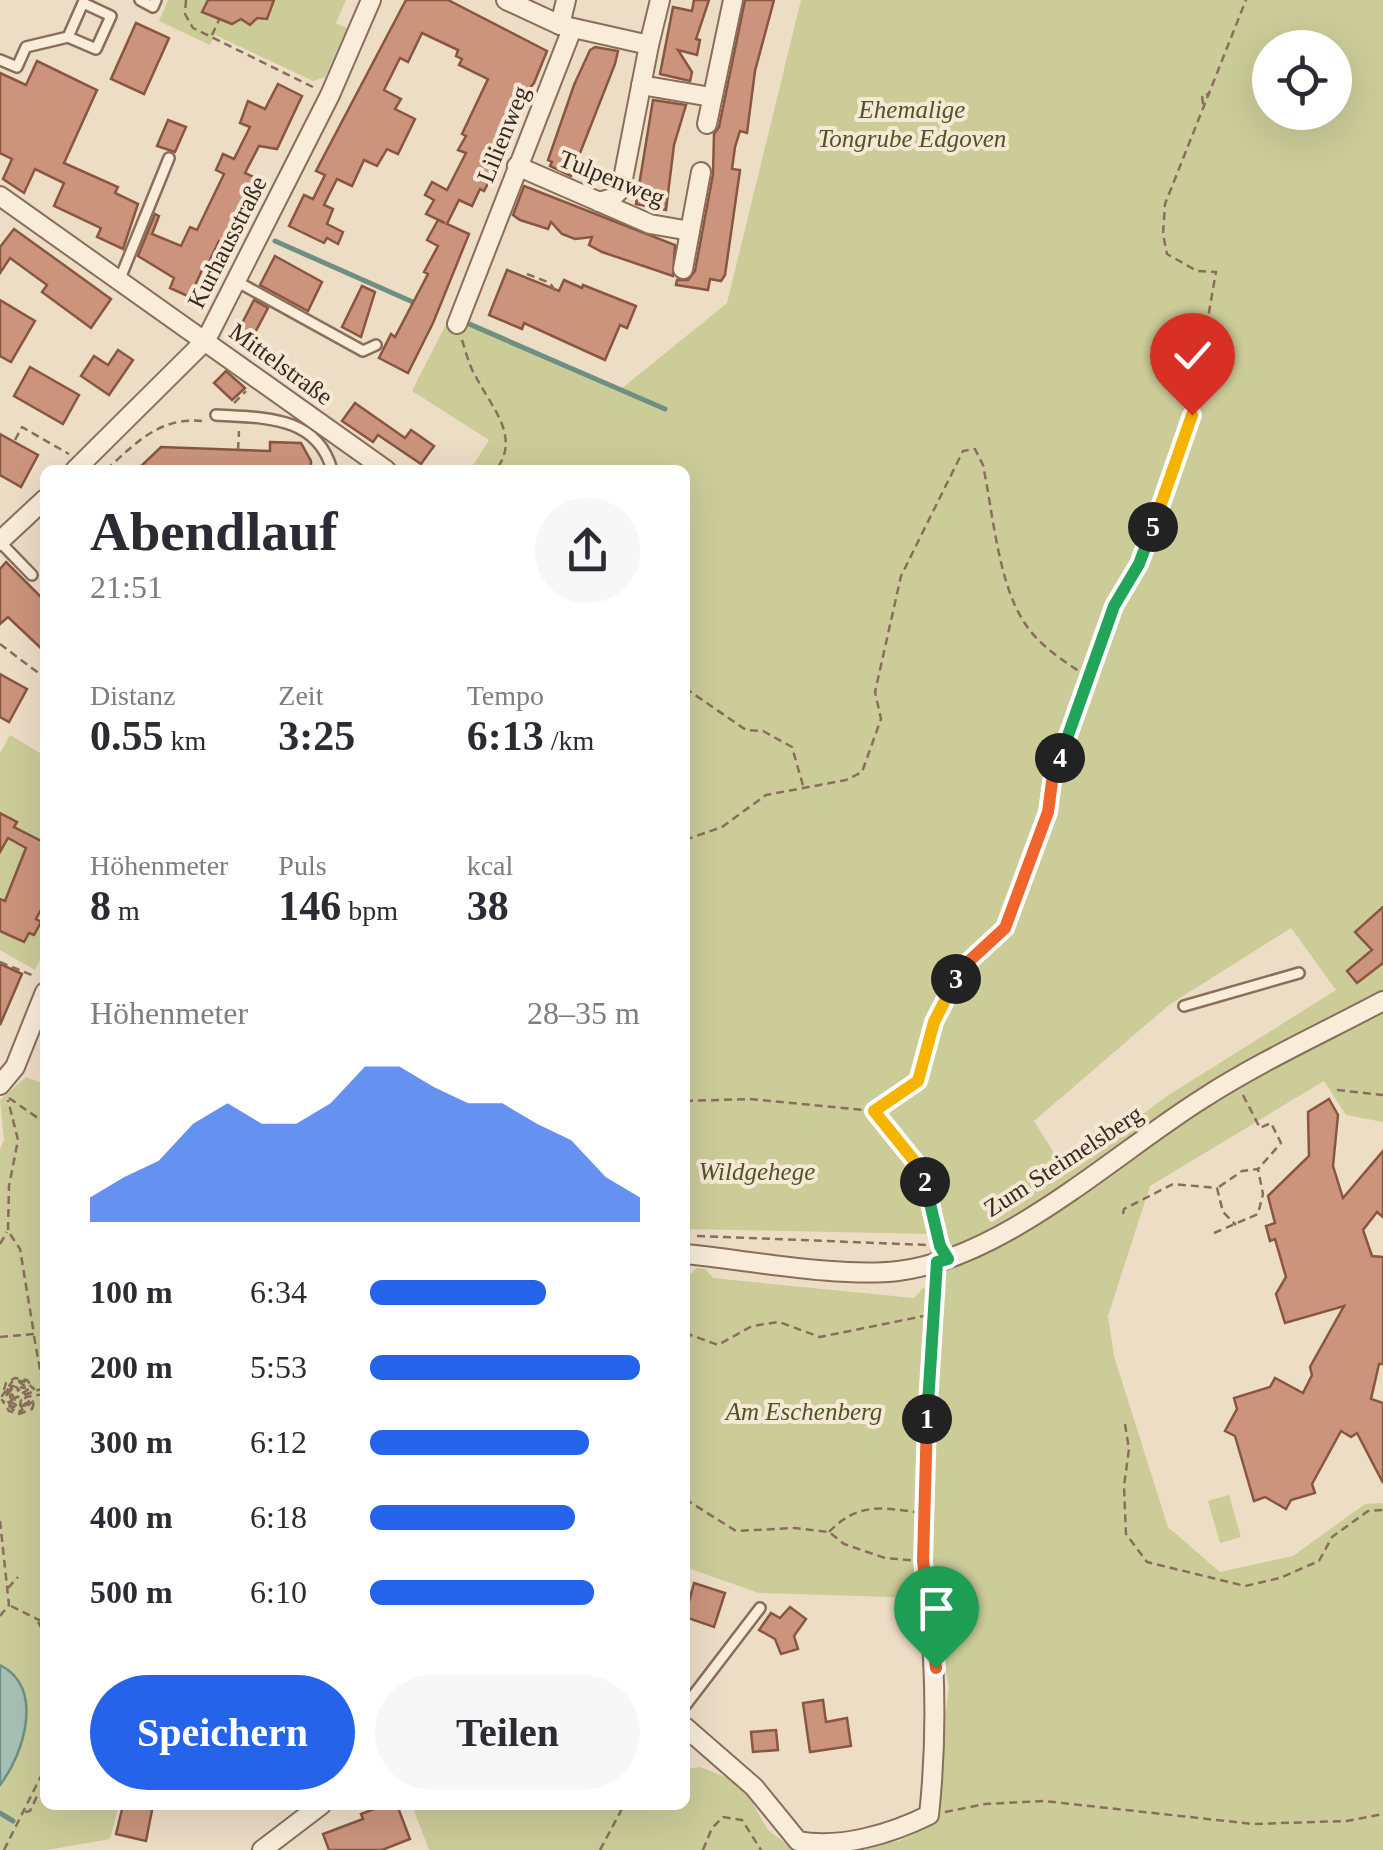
<!DOCTYPE html>
<html lang="de">
<head>
<meta charset="utf-8">
<style>
  :root { --surface:#fff; --page:#f7f7f7; --text:#2b2b33; --muted:#7c7c81; --accent:#2563eb }
  body { margin:0; font-family:"Times New Roman",serif; background:var(--page); color:var(--text); height:100vh; display:flex; flex-direction:column; font-size:38px; white-space:nowrap }
  * { box-sizing:border-box; margin:0 }
  p { font-size:32px; color:var(--muted) }
  .icon { flex:none; width:55px; height:55px; fill:none; stroke:currentColor; stroke-width:2; stroke-linecap:round; stroke-linejoin:round }
  .map { position:relative; flex:1; overflow:hidden }
  .sheet { position:absolute; left:40px; top:465px; width:650px; height:1345px; display:flex; flex-direction:column; background:var(--surface); border-radius:15px; box-shadow:0 10px 40px #0002 }
  .sheet>* { flex:none }
  .tools { position:absolute; left:1252px; top:30px; display:grid; gap:20px }
  .tools a { display:grid; place-items:center; width:100px; height:100px; border-radius:50%; background:var(--surface); box-shadow:0 10px 40px #0002; font-size:50px }
  .pin { position:absolute; display:grid; place-items:center; width:85px; height:85px; color:#fff; margin:-102px -42px; border-radius:50% 50% 50% 0; rotate:-45deg; box-shadow:0 0 10px #0007 }
  .pin .icon { rotate:45deg }
  .km { position:absolute; width:50px; height:50px; margin:-25px; border-radius:50%; background:#222; color:#fff; font-size:28px; line-height:50px; text-align:center }
  .round { display:grid; place-items:center; flex:none; width:105px; height:105px; border-radius:52px; background:var(--page) }
  .summary { display:flex; align-items:center; justify-content:space-between; height:170px; padding:0 50px }
  h1 { font-size:55px; font-weight:700; line-height:75px }
  .stats { display:grid; grid-template-columns:repeat(3,1fr); gap:15px; height:170px; padding:10px 50px }
  .stats div { display:grid; align-content:center }
  .stats b { font-size:42px; font-weight:700 }
  .stats small { font-size:28px; font-weight:400 }
  .stats p { font-size:28px }
  .chart { height:280px; padding:20px 50px }
  .chart p { display:flex; justify-content:space-between }
  .chart svg { width:100%; height:180px; margin-top:10px; fill:var(--accent); opacity:.7 }
  .button { display:flex; gap:20px; margin-top:auto; padding:20px 50px }
  .button a { flex:1; height:115px; border-radius:60px; background:var(--accent); color:#fff; font-size:40px; font-weight:700; line-height:115px; text-align:center }
  .button a+a { background:var(--page); color:var(--text) }
  ul { padding:0 50px; list-style:none; font-size:32px }
  li { display:grid; grid-template-columns:160px 120px 1fr; align-items:center; height:75px }
  li i { height:25px; border-radius:12px; background:var(--accent) }
  .map>svg:first-child { display:block }
  .green { fill:#cc9; fill-rule:evenodd }
  .water { fill:#a7c1b7; stroke:#6e9084; stroke-width:2.5 }
  .lines { fill:none; stroke-linecap:round; stroke-linejoin:round }
  .stream { stroke:#6e9084; stroke-width:5 }
  .building { fill:#cc947c; stroke:#885641; stroke-width:2.5 }
  .service-casing { stroke:#896f5b; stroke-width:14 }
  .minor-casing { stroke:#896f5b; stroke-width:22 }
  .path { stroke:#896f5b; stroke-width:2.5; stroke-dasharray:8 5; stroke-linecap:butt }
  .service { stroke:#f9ecd9; stroke-width:9 }
  .minor { stroke:#f9ecd9; stroke-width:18 }
  .split-1-casing { stroke:#fff; stroke-width:20 }
  .split-2-casing { stroke:#fff; stroke-width:20 }
  .split-3-casing { stroke:#fff; stroke-width:20 }
  .split-4-casing { stroke:#fff; stroke-width:20 }
  .split-5-casing { stroke:#fff; stroke-width:20 }
  .split-6-casing { stroke:#fff; stroke-width:20 }
  .split-1 { stroke:#f0652b; stroke-width:12 }
  .split-2 { stroke:#22a559; stroke-width:12 }
  .split-3 { stroke:#f5b400; stroke-width:12 }
  .split-4 { stroke:#f0652b; stroke-width:12 }
  .split-5 { stroke:#22a559; stroke-width:12 }
  .split-6 { stroke:#f5b400; stroke-width:12 }
  .labels { text-anchor:middle; dominant-baseline:central; stroke-width:8; stroke-linejoin:round; paint-order:stroke }
  .park-label { font-size:25px; font-style:italic; fill:#4f5526; stroke:#f5e8d5 }
  .street-label { font-size:25px; fill:#39291f; stroke:#f5e8d5 }
</style>
</head>
<body>
<div class="map">
<svg width="1383" height="1850" viewBox="0 0 1383 1850">
  <rect width="100%" height="100%" fill="#eeddc5"/>
  <g class="green">
    <path d="M168 0H346L336 23 347 28 325 77 313 81 215 35 210 45 159 21Z"/>
    <path d="M801 0H1383V1122L1346 1115 1324 1081 1150 1186 1108 1316 1114 1356 1168 1527 1220 1572 1293 1556 1365 1504 1383 1503V1850H832L899 1841 932 1825 949 1686 930 1599 925 1512 928 1334 922 1459V1598L759 1593 685 1567V1279L697 1268 705 1269 713 1278 914 1298 923 1288 929 1291 930 1234 685 1229V470H470L489 440 412 391 445 326 464 318 621 389 727 303ZM1270 48H1335V112H1270ZM1291 928 1336 990 1167 1096 1066 1172 1034 1121 1169 1005Z"/>
    <path d="M10 735 45 756V950L35 970 0 950V753Z"/>
    <path d="M26 1077 45 1084V1805H119L110 1839 47 1850H0V1149L4 1140 0 1100Z"/>
    <path d="M1229 1495 1241 1537 1220 1543 1208 1501Z"/>
    <path d="M700 1767 741 1783 768 1830 794 1850H429L412 1805H685V1769Z"/>
  </g>
  <path class="water" d="M0 1665C45 1687 24 1754 0 1785Z"/>
  <g class="lines">
    <g class="stream">
      <path d="M275 241 415 303"/>
      <path d="M469 324 665 409"/>
      <path d="M0 1813 13 1821"/>
    </g>
  </g>
  <g class="building">
    <path d="M208 0H274L267 19 257 18 250 25 241 19 232 24 202 12Z"/>
    <path d="M406 0H448L547 51 534 83 528 90 521 87 509 112 516 115 492 165 496 168 484 191 480 189 472 206 459 200 447 224 469 234 433 323 408 373 379 358 391 334 395 337 428 274 424 272 438 246 427 240 438 220 445 223 426 214 434 200 425 195 432 182 447 190 466 153 458 150 466 136 462 134 488 79 459 65 462 59 456 56 458 50 422 33 408 62 400 58 384 90 401 99 395 109 415 119 398 154 387 149 377 166 364 160 352 186 337 179 324 205 333 209 327 224 343 232 338 244 327 238 324 243 289 226 304 195 313 199 325 175 316 171Z"/>
    <path d="M694 0H709L696 39 700 40 697 55 678 50 692 72 690 81 660 74 673 7 692 11Z"/>
    <path d="M745 0H774L755 71 747 133 740 131 735 147 732 169 740 170 725 275 721 281 710 279 708 290 676 285 677 280H688L695 271 713 174 714 134 719 127Z"/>
    <path d="M136 23 169 38 144 94 111 79Z"/>
    <path d="M595 47 618 51 615 64 571 176 550 166 552 162 548 160 574 85 590 50Z"/>
    <path d="M37 61 97 90 64 163 118 187 115 193 138 204 123 249 97 237 101 228 54 206 64 183 35 169 24 193 3 179 12 159 0 153V73L26 85Z"/>
    <path d="M278 84 302 96 277 149 259 146 245 173 256 178 241 220 237 217 224 244 219 241 209 262 206 261 190 297 170 288 174 278 138 256 155 214 159 216 152 234 181 246 190 227 197 230 224 174 216 170 223 154 234 159 250 127 240 123 248 101 265 109Z"/>
    <path d="M653 100 686 105 674 145 666 210 636 204Z"/>
    <path d="M168 120 186 127 175 152 157 146Z"/>
    <path d="M524 186 675 245 673 276 602 252 589 245 592 237 575 239 562 234 551 222 548 229 520 220 513 215Z"/>
    <path d="M14 229 111 299 91 328 42 292 47 285 10 258 0 273V247Z"/>
    <path d="M275 256 322 282 308 311 260 285Z"/>
    <path d="M507 270 559 291 564 280 582 288 583 285 636 306 627 328 620 325 605 360 524 323 522 329 489 315Z"/>
    <path d="M362 286 375 292 361 337 342 327Z"/>
    <path d="M0 300 35 321 11 362 0 356Z"/>
    <path d="M254 300 268 308 249 344 235 337Z"/>
    <path d="M118 350 133 360 109 395 81 376 94 356 108 365Z"/>
    <path d="M30 367 79 395 63 424 14 396Z"/>
    <path d="M226 371 245 388 232 400 214 383Z"/>
    <path d="M355 403 405 438 411 430 434 446 421 464 378 435 373 442 342 421Z"/>
    <path d="M0 434 38 455 21 487 0 475Z"/>
    <path d="M270 442 301 443 311 461V470H137L161 447 270 451Z"/>
    <path d="M6 562 45 601V652L8 617 0 624V569Z"/>
    <path d="M0 674 27 689 9 722 0 717Z"/>
    <path d="M0 813 17 822 14 827 45 843V902L36 919 41 922 34 935 29 933 24 942 0 931V899L5 901 26 848 8 838 0 852Z"/>
    <path d="M1383 907V963L1357 983 1347 971 1372 950 1355 932Z"/>
    <path d="M0 964 22 974 0 1025Z"/>
    <path d="M1329 1099 1338 1115 1333 1166 1343 1198 1383 1151V1217L1377 1212 1363 1230 1372 1256 1383 1257V1364H1379L1371 1399 1383 1403V1483L1357 1433 1351 1437 1341 1431 1312 1484 1315 1493 1291 1500 1286 1509 1265 1497 1254 1501 1235 1436 1225 1431 1237 1409 1234 1398 1270 1387 1275 1378 1303 1393 1312 1375 1310 1367 1344 1306 1285 1323 1276 1294 1286 1277 1275 1239 1270 1241 1266 1226 1275 1223 1268 1196 1309 1156 1308 1112Z"/>
    <path d="M694 1583 725 1593 714 1627 685 1617Z"/>
    <path d="M790 1607 806 1619 794 1636 798 1649 781 1654 775 1639 759 1630 771 1613 780 1618Z"/>
    <path d="M823 1700 826 1722 847 1718 851 1746 810 1752 803 1703Z"/>
    <path d="M776 1730 778 1750 753 1752 751 1732Z"/>
    <path d="M123 1805H153L146 1841 116 1834Z"/>
    <path d="M385 1805H397L410 1839 382 1850H329L323 1834 363 1819 361 1814Z"/>
  </g>
  <g class="lines">
    <g class="service-casing">
      <g id="service">
        <path d="M140 0 153 7 156 0"/>
        <path d="M0 60 17 67 26 47 68 37 96 49 111 16 83 3 68 37"/>
        <path d="M119 281 169 158"/>
        <path d="M236 281 363 351 376 345"/>
        <path d="M216 415C263 418 317 415 332 470"/>
        <path d="M0 542 32 575"/>
        <path d="M1184 1006 1299 973"/>
        <path d="M685 1706 760 1608"/>
      </g>
    </g>
    <g class="minor-casing">
      <g id="minor">
        <path d="M506 0 560 25 649 45 660 0"/>
        <path d="M560 25 566 0"/>
        <path d="M641 85 711 97"/>
        <path d="M707 124 733 0"/>
        <path d="M517 166 650 224 690 231"/>
        <path d="M0 196 386 470"/>
        <path d="M599 202 612 198 621 189 649 45"/>
        <path d="M683 269 701 172"/>
        <path d="M457 324 572 29"/>
        <path d="M75 470 206 340 330 95 371 0"/>
        <path d="M0 541 45 499"/>
        <path d="M0 1085 15 1067 45 992"/>
        <path d="M685 1254C747 1260 839 1278 898 1271 1004 1258 1113 1155 1202 1099 1259 1062 1323 1033 1383 1001"/>
        <path d="M685 1727 754 1787 798 1841C840 1849 891 1834 929 1815 937 1741 936 1670 928 1596"/>
        <path d="M262 1850 321 1805"/>
      </g>
    </g>
    <g class="path">
      <path d="M186 0 185 14 193 28 313 87"/>
      <path d="M212 35 219 20"/>
      <path d="M1203 104 1202 95 1209 94"/>
      <path d="M527 274 550 283 558 295"/>
      <path d="M462 340C466 352 469 366 476 377 492 408 521 437 496 470"/>
      <path d="M234 403 246 391"/>
      <path d="M15 440 22 427 69 454"/>
      <path d="M238 450 239 431"/>
      <path d="M106 470C136 443 159 417 202 421"/>
      <path d="M45 547V567"/>
      <path d="M0 644 45 678"/>
      <path d="M685 688 746 730 763 731 792 747 804 789"/>
      <path d="M685 840 722 827 766 795 846 780 862 772 881 719 875 692 901 576 963 451 975 449 983 465C993 513 998 582 1024 622 1039 646 1065 662 1088 677"/>
      <path d="M0 962 34 976"/>
      <path d="M1337 1090 1383 1095"/>
      <path d="M1243 1095 1260 1128 1271 1123 1281 1143 1258 1169"/>
      <path d="M9 1098 45 1123"/>
      <path d="M685 1101 749 1099 874 1111C915 1161 928 1175 939 1240"/>
      <path d="M874 1111 918 1081 934 1022 946 997 966 964 1005 928 1048 812 1052 781 1115 606 1148 544 1191 415 1216 272 1197 271 1167 254 1163 234 1165 204 1246 0"/>
      <path d="M1123 1214 1124 1209 1173 1184 1217 1188 1223 1212 1236 1225"/>
      <path d="M1214 1233 1258 1214 1263 1194 1258 1169 1242 1171 1219 1187"/>
      <path d="M697 1236 928 1245"/>
      <path d="M0 1244 7 1232"/>
      <path d="M685 1333 718 1345 752 1326 779 1322 820 1337 929 1315"/>
      <path d="M34 1336 43 1387"/>
      <path d="M0 1337 34 1334 20 1249 8 1231 9 1186 18 1140 8 1100"/>
      <path d="M44 1388 15 1398 29 1389 16 1380 26 1382 34 1389 27 1380 15 1378 6 1383 2 1396 12 1382C3 1394 6 1401 15 1411L2 1400 9 1411 19 1414 32 1409 35 1400 19 1412 30 1400 20 1408 11 1406 8 1400 16 1405 10 1397 12 1389 7 1395 12 1386 25 1388 16 1387 19 1390 12 1394 15 1400H21L20 1405 26 1397 44 1394"/>
      <path d="M1125 1424 1129 1449 1124 1486 1126 1534 1147 1562 1245 1586 1280 1578 1319 1561 1332 1537 1368 1511 1383 1510"/>
      <path d="M685 1499 736 1531 795 1528 829 1532 844 1544 885 1558 921 1561"/>
      <path d="M0 1521 9 1605 0 1616"/>
      <path d="M829 1532C859 1501 883 1508 922 1513"/>
      <path d="M925 1579 923 1513 934 1283"/>
      <path d="M8 1588 18 1577"/>
      <path d="M11 1606 45 1623"/>
      <path d="M38 1622 45 1634"/>
      <path d="M43 1788 45 1784"/>
      <path d="M25 1812 30 1811 38 1794"/>
      <path d="M945 1812 985 1804 1044 1801 1253 1824 1347 1821 1383 1814"/>
      <path d="M4 1850 45 1768"/>
      <path d="M600 1850 624 1805"/>
      <path d="M703 1850 712 1828 723 1817 742 1820 761 1850"/>
    </g>
    <use href="#service" class="service"/>
    <use href="#minor" class="minor"/>
  </g>
  <g class="lines">
    <g class="split-1-casing">
      <path id="split-1" d="M927 1419 923 1561 936 1668"/>
    </g>
    <g class="split-2-casing">
      <path id="split-2" d="M925 1182 940 1246 948 1259 937 1262 927 1419"/>
    </g>
    <g class="split-3-casing">
      <path id="split-3" d="M925 1182 920 1168 874 1111 918 1081 934 1022 956 979"/>
    </g>
    <g class="split-4-casing">
      <path id="split-4" d="M956 979 966 964 1005 928 1048 812 1052 782 1060 758"/>
    </g>
    <g class="split-5-casing">
      <path id="split-5" d="M1060 758 1114 606 1139 564 1153 527"/>
    </g>
    <g class="split-6-casing">
      <path id="split-6" d="M1153 527 1192 415"/>
    </g>
    <use href="#split-1" class="split-1"/>
    <use href="#split-2" class="split-2"/>
    <use href="#split-3" class="split-3"/>
    <use href="#split-4" class="split-4"/>
    <use href="#split-5" class="split-5"/>
    <use href="#split-6" class="split-6"/>
  </g>
  <g class="labels">
    <g class="park-label">
      <text x="912" y="109">Ehemalige<tspan x="912" dy="29">Tongrube Edgoven</tspan></text>
      <text x="757" y="1171">Wildgehege</text>
      <text x="804" y="1411">Am Eschenberg</text>
    </g>
    <g class="street-label">
      <text transform="translate(503 134) rotate(-68)">Lilienweg</text>
      <text transform="translate(612 178) rotate(22)">Tulpenweg</text>
      <text transform="translate(227 242) rotate(-63)">Kurhausstraße</text>
      <text transform="translate(281 364) rotate(36)">Mittelstraße</text>
      <text transform="translate(1063 1161) rotate(-33)">Zum Steimelsberg</text>
    </g>
  </g>
</svg>
<div class="tools">
<a><svg class="icon" aria-label="locate" viewBox="0 0 24 24"><circle cx="12" cy="12" r="6"/><path d="M12 2v4M12 18v4M2 12h4M18 12h4"/></svg></a>
</div>
<div class="pin" style="left:936px;top:1668px;background:#1e9e55"><svg class="icon" aria-label="arrive" viewBox="0 0 24 24"><path d="M6 21V4h12l-3 4 3 4H6"/></svg></div>
<div class="pin" style="left:1192px;top:415px;background:#d93025"><svg class="icon" aria-label="check" viewBox="0 0 24 24"><path d="M5 12l5 5 9-10"/></svg></div>
<b class="km" style="left:927px;top:1419px">1</b>
<b class="km" style="left:925px;top:1182px">2</b>
<b class="km" style="left:956px;top:979px">3</b>
<b class="km" style="left:1060px;top:758px">4</b>
<b class="km" style="left:1153px;top:527px">5</b>
<section class="sheet">
<div class="summary"><div><h1>Abendlauf</h1><p>21:51</p></div><a class="round"><svg class="icon" aria-label="share" viewBox="0 0 24 24"><path d="M12 15V3M7 8l5-5 5 5M5 13v7h14v-7"/></svg></a></div>
<div class="stats">
<div><p>Distanz</p><b>0.55<small> km</small></b></div>
<div><p>Zeit</p><b>3:25</b></div>
<div><p>Tempo</p><b>6:13<small> /km</small></b></div>
</div>
<div class="stats">
<div><p>Höhenmeter</p><b>8<small> m</small></b></div>
<div><p>Puls</p><b>146<small> bpm</small></b></div>
<div><p>kcal</p><b>38</b></div>
</div>
<div class="chart"><p><span>Höhenmeter</span>28–35 m</p>
<svg viewBox="0 0 160 44" preserveAspectRatio="none"><path d="M0 44V38L10 33L20 29L30 20L40 15L50 20L60 20L70 15L80 6L90 6L100 11L110 15L120 15L130 20L140 24L150 33L160 38V44z"/></svg>
</div>
<ul>
<li><b>100 m</b>6:34<i style="width:65%"></i></li>
<li><b>200 m</b>5:53<i style="width:100%"></i></li>
<li><b>300 m</b>6:12<i style="width:81%"></i></li>
<li><b>400 m</b>6:18<i style="width:76%"></i></li>
<li><b>500 m</b>6:10<i style="width:83%"></i></li>
</ul>
<div class="button"><a>Speichern</a><a>Teilen</a></div>
</section>
</div>
</body>
</html>
